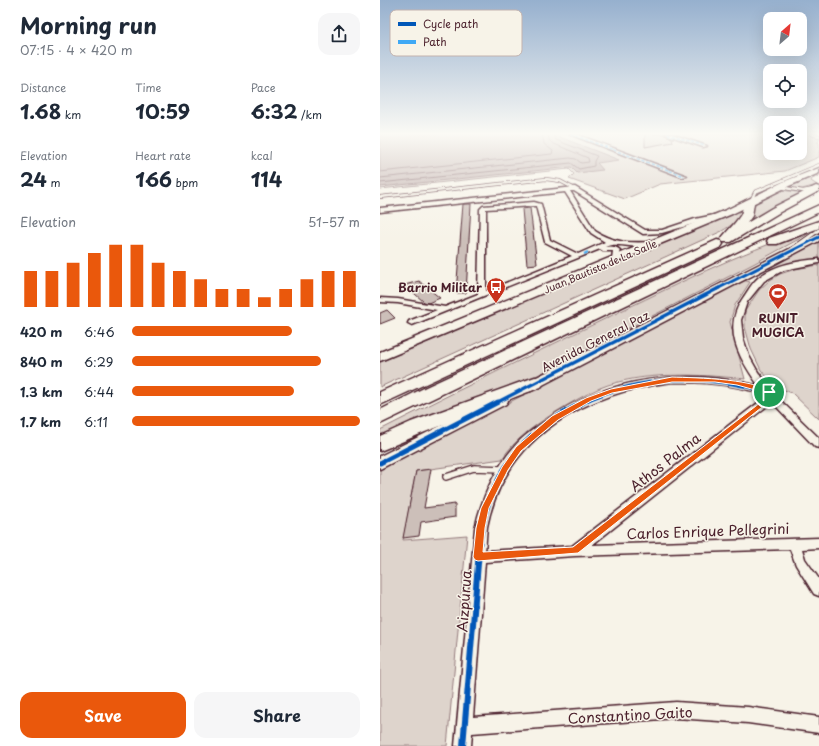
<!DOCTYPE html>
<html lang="en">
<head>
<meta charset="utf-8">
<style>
  :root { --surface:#fff; --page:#f6f6f7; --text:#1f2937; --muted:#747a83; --accent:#ea580c }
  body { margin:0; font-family:"Playpen Sans",sans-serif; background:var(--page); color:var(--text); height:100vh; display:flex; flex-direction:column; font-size:15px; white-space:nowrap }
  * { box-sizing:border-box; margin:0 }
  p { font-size:13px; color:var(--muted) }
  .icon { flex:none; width:22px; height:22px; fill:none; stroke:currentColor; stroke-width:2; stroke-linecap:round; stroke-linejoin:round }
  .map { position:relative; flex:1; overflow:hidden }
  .drawer { display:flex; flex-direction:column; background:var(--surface); width:380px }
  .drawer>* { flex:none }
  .needle { width:26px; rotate:28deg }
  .tools { position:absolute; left:383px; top:12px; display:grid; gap:8px }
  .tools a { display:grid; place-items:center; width:44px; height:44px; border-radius:8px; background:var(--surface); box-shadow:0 4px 16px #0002; font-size:20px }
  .pin { position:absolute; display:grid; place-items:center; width:34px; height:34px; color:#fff; margin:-17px; border:2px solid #fff; border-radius:50%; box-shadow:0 1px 4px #0007 }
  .round { display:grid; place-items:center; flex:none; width:42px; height:42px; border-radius:12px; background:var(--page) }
  .overview { display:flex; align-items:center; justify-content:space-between; height:68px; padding:0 20px }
  h1 { font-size:22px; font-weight:700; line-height:30px }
  .stats { display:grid; grid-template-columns:repeat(3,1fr); gap:6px; height:68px; padding:4px 20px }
  .stats div { display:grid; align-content:center }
  .stats b { font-size:20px; font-weight:700 }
  .stats small { font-size:11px; font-weight:400 }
  .stats p { font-size:11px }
  .chart { height:112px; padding:8px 20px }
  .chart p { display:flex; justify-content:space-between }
  .chart svg { width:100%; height:72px; margin-top:4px; stroke:var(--accent); stroke-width:6 }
  .cta { display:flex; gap:8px; margin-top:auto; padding:8px 20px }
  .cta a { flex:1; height:46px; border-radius:12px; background:var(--accent); color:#fff; font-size:16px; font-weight:700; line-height:46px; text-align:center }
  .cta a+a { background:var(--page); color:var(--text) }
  ul { padding:0 20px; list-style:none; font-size:13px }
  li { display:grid; grid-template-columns:64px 48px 1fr; align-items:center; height:30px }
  li i { height:10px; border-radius:5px; background:var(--accent) }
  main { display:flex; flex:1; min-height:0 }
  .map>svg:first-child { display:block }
  .green { fill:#ded4cc; stroke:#947a7c }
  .water { fill:#bcaaa7; stroke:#8e7275 }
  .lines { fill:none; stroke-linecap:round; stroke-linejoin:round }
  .shore { stroke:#78575d; stroke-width:1 }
  .building { fill:#ccbfb9; stroke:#4a1f2b }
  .lane-far2-casing { stroke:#4a1f2b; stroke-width:4 }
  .lane-far1-casing { stroke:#4a1f2b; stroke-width:5 }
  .lane-casing { stroke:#4a1f2b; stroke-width:8 }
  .street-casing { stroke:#4a1f2b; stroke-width:3 }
  .secondary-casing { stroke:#4a1f2b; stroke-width:3 }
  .highway-casing { stroke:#4a1f2b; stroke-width:3 }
  .lane-far2 { stroke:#f7f3e8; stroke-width:2.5 }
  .lane-far1 { stroke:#f7f3e8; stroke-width:3 }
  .lane { stroke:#f7f3e8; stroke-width:5.5 }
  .street { fill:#f7f3e8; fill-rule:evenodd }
  .secondary { fill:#f7f3e8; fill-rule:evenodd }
  .highway { fill:#f7f3e8; fill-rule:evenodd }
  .quiet-far1 { stroke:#3fa9f5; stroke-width:1.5; stroke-dasharray:3.5 1.5; stroke-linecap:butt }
  .quiet { stroke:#3fa9f5; stroke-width:2; stroke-dasharray:4.5 2; stroke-linecap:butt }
  .cycleway-far3-casing { stroke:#f7f3e8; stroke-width:5 }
  .cycleway-far2-casing { stroke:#f7f3e8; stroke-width:6 }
  .cycleway-far1-casing { stroke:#f7f3e8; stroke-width:8 }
  .cycleway-casing { stroke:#f7f3e8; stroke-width:9 }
  .cycleway-far3 { stroke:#0057b8; stroke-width:3 }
  .cycleway-far2 { stroke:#0057b8; stroke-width:3.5 }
  .cycleway-far1 { stroke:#0057b8; stroke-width:5 }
  .cycleway { stroke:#0057b8; stroke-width:6 }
  .route { fill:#ea580c; stroke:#fff; fill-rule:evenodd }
  .labels { text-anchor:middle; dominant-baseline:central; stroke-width:3; stroke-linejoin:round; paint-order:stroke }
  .far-street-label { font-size:10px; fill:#4a1f2b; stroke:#f7f3e8 }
  .poi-label { font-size:12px; font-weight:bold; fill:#4a1f2b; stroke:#f7f3e8; text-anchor:end }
  .street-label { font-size:12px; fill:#4a1f2b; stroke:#f7f3e8 }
  .near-street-label { font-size:14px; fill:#4a1f2b; stroke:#f7f3e8 }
  .key { fill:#f7f3e8; stroke:#c3b3af; stroke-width:1 }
  .key-label { font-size:11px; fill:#4a1f2b }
</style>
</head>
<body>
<main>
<section class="drawer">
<div class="overview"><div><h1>Morning run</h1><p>07:15 · 4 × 420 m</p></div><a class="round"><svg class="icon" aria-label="share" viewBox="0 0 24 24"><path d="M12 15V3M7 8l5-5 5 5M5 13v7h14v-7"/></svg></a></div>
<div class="stats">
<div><p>Distance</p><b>1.68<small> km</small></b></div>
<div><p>Time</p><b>10:59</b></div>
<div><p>Pace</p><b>6:32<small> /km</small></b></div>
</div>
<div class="stats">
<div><p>Elevation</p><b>24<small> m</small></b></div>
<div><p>Heart rate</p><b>166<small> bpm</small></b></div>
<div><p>kcal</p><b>114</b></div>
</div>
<div class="chart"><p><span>Elevation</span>51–57 m</p>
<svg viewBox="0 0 160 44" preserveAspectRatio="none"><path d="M5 44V22M15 44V22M25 44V17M35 44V11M45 44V6M55 44V6M65 44V17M75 44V22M85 44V27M95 44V33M105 44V33M115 44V38M125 44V33M135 44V27M145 44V22M155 44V22"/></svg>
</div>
<ul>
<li><b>420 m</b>6:46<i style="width:70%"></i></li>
<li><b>840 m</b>6:29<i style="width:83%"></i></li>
<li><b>1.3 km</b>6:44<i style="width:71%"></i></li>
<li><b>1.7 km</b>6:11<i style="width:100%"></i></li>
</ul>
<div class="cta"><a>Save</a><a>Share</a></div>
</section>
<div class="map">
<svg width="439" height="746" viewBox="0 0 439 746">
  <rect width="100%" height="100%" fill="#f7f3e8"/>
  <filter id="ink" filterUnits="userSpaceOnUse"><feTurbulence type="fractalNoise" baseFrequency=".025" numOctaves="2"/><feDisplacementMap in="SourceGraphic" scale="8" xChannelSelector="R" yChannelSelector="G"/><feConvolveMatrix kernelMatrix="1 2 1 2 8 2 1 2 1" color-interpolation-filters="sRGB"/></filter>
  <g filter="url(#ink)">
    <g class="green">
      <path d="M0 134H390V153H420V134H439V141L437 142 439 143V157L405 171 280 184 245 199 189 179 194 174 189 169 0 189Z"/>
      <path d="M439 172V176L432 179 431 181 437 185 422 189 405 187Z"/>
      <path d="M401 190 426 193 368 221 374 204Z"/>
      <path d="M361 210H363C360 221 351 225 342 231L0 387V362Z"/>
      <path d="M439 228 375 263 146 381 0 438V430C80 389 161 350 241 311 306 280 370 247 439 228Z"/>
      <path d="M439 241V259L417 261 390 269 387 268Z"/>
      <path d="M439 265V419L412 393 396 387 381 370 371 349 365 327V311L379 290 390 280 400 274 415 269Z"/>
      <path d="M363 280 370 282 355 305 350 322 365 379C322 374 261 371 220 388 204 395 189 404 174 413 154 426 135 439 122 459L36 471 23 540 87 535 67 746H0V470Z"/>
    </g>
    <path class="water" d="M0 134H172L239 160 217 163 223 170 197 173 191 167 0 187Z"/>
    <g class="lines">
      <g class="shore">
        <path d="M0 172 172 154 173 151 164 144 162 134"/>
        <path d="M0 178 190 158 196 159 201 163 209 162 208 158 172 143 169 140 168 134"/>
        <path d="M0 183 191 163 199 169 214 166V161L217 156 176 140 173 134"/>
      </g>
    </g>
    <g class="building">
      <path d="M265 134H284L292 138 293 142 265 147Z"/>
      <path d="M83 204H91L86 293H76Z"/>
      <path d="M150 208 157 264 147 265 142 209Z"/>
      <path d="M39 281 60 298 48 303 44 302 25 285Z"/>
      <path d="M7 310 15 318 0 324V313Z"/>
      <path d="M51 469 44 508 75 504V517L41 522 39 536 23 538 36 471Z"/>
    </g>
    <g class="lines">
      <g class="lane-far2-casing">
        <g id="lane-far2">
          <path d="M431 134 439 136"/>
          <path d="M399 187 423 191 439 188"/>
          <path d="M0 197 166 179 180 181 195 189"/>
          <path d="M371 201 375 192 439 165"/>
        </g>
      </g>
      <g class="lane-far1-casing">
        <path id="lane-far1" d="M412 249 439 230"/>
      </g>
      <g class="lane-casing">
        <path id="lane" d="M66 477 94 468 123 469"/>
      </g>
      <g class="street-casing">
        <g id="street">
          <path d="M189 134H196L307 176 302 177Z"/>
          <path d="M285 134H292L327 146 323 147Z"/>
          <path d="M195 187 265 230H282L315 219 334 215 337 217 282 233 263 234 194 191H190L215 231C233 243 251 243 272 242L275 244C263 253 239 240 225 247 230 246 236 246 240 250L237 260H233L232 259 233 251H223L220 249 32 325 28 323 29 321 57 310 18 303 0 302V298L18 299 65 307 98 294 100 209 103 206 154 202 161 204 170 240 198 254 225 242 211 233 185 192 0 212V208ZM154 206H156L165 242 192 256 106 291V209Z"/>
          <path d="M439 259V263L404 270 384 281 367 302 361 320 363 338 369 356 378 372 402 402 439 438V448L435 447 392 402 212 545 439 538V548L422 549 425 559 439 579V596L434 594 416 565 410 549 195 556 105 562 93 717 296 702 368 707 439 717V733L368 723 296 718 92 733 91 746H75L95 528C102 498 114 470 134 447 143 436 155 428 167 420 229 376 307 368 379 386 358 357 341 327 365 295 369 289 373 282 378 278 395 264 419 261 439 259ZM293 382C319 382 344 383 369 390 375 391 383 392 387 396L192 546 105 551C106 543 106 535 107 527 125 435 207 392 293 382Z"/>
        </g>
      </g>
      <g class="secondary-casing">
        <g id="secondary">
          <path d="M439 168V173L409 186 352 214 0 361V352L346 210 403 182Z"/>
          <path d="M439 234V241L151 391 146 392 141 391 139 388 141 385Z"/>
          <path d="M121 396 126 398 128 401 126 404 0 469V456Z"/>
        </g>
      </g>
      <g class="highway-casing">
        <g id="highway">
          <path d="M436 186 439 187V191L400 212 351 242H343L341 239C346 232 354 225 360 216 363 212 362 206 365 201L369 200 374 203 372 216 367 223 392 208Z"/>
          <path d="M439 205V212L0 424V410L46 387Z"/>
          <path d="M439 221V228L397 244H389L387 241 389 238Z"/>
          <path d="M337 240 341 241 343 244 341 247 0 405V392Z"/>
          <path d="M155 377 161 379 164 383 161 387 45 432 0 451V436L31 422Z"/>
        </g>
      </g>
      <use href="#lane-far2" class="lane-far2"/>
      <use href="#lane-far1" class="lane-far1"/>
      <use href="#lane" class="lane"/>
      <use href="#street" class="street"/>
      <use href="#secondary" class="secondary"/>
      <use href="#highway" class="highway"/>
      <g class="quiet-far1">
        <path d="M191 134 304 176"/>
        <path d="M287 134 325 146"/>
      </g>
      <path class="quiet" d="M204 254 208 252"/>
      <g class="cycleway-far3-casing">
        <path id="cycleway-far3" d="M337 289 439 237"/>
      </g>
      <g class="cycleway-far2-casing">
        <g id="cycleway-far2">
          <path d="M116 403 339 288"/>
          <path d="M202 403C264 374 324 374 389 392"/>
        </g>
      </g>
      <g class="cycleway-far1-casing">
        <g id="cycleway-far1">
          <path d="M0 463 118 402"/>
          <path d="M99 552C105 479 138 434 204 402"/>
        </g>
      </g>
      <g class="cycleway-casing">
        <path id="cycleway" d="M83 746 99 551"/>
      </g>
      <use href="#cycleway-far3" class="cycleway-far3"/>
      <use href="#cycleway-far2" class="cycleway-far2"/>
      <use href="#cycleway-far1" class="cycleway-far1"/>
      <use href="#cycleway" class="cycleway"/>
    </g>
  </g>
  <linearGradient id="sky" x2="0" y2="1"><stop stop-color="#96b0ce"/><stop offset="0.56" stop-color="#fbfaf5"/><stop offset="1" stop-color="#fbfaf5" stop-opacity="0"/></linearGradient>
  <rect width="439" height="239" fill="url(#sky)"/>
  <path class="route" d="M292 377C315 378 382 378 396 396L198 553 98 561 95 560 93 557 96 528 101 508 122 467 136 447 172 416 206 398 231 389ZM292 382H335L357 385 386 393 389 396 193 547 103 552 105 528 109 508 128 470 141 451 178 420 211 401 232 393Z"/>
  <defs>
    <g id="bus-pin" transform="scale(1)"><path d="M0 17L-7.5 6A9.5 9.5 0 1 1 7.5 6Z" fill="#c8321e" stroke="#f7f3e8"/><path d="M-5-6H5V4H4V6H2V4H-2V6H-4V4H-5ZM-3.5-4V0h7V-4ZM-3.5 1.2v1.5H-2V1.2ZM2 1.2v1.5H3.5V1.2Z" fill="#fff"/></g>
    <g id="stadium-pin" transform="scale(1)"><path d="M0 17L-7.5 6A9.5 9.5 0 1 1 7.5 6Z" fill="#c8321e" stroke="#f7f3e8"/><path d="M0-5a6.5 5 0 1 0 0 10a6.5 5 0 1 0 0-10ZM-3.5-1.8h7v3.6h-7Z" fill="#fff"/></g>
  </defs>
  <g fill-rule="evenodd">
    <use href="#bus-pin" x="116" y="287"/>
    <use href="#stadium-pin" x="398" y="293"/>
  </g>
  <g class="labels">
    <g class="far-street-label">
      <text transform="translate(220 266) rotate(-23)">Juan Bautista de La Salle</text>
    </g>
    <g class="poi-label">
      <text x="102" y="287">Barrio Militar</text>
      <text x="398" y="318" text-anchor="middle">RUNIT<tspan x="398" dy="14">MUGICA</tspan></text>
    </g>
    <g class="street-label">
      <text transform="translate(215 341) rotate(-27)">Avenida General Paz</text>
    </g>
    <g class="near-street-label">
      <text transform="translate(285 462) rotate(-38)">Athos Palma</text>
      <text transform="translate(328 531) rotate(-2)">Carlos Enrique Pellegrini</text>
      <text transform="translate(84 601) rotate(-86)">Aizpúrua</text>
      <text transform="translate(250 715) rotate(-3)">Constantino Gaito</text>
    </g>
  </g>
  <rect x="10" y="10" width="132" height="46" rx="6" class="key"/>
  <rect x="18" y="22" width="18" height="4" fill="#0057b8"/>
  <rect x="18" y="40" width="18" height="4" fill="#3fa9f5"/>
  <g class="key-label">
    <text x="43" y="28">Cycle path</text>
    <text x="43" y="46">Path</text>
  </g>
</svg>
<div class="tools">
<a><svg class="needle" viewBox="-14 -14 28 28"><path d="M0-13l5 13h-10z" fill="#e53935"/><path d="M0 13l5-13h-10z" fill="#747a83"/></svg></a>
<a><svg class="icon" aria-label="locate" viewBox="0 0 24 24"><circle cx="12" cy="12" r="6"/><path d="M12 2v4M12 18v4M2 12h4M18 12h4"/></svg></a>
<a><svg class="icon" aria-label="layers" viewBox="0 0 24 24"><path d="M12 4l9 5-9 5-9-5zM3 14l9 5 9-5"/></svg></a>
</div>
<div class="pin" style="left:389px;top:392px;background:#1e9e55"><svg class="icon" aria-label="arrive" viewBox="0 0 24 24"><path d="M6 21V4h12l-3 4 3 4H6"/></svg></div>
</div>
</main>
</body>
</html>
